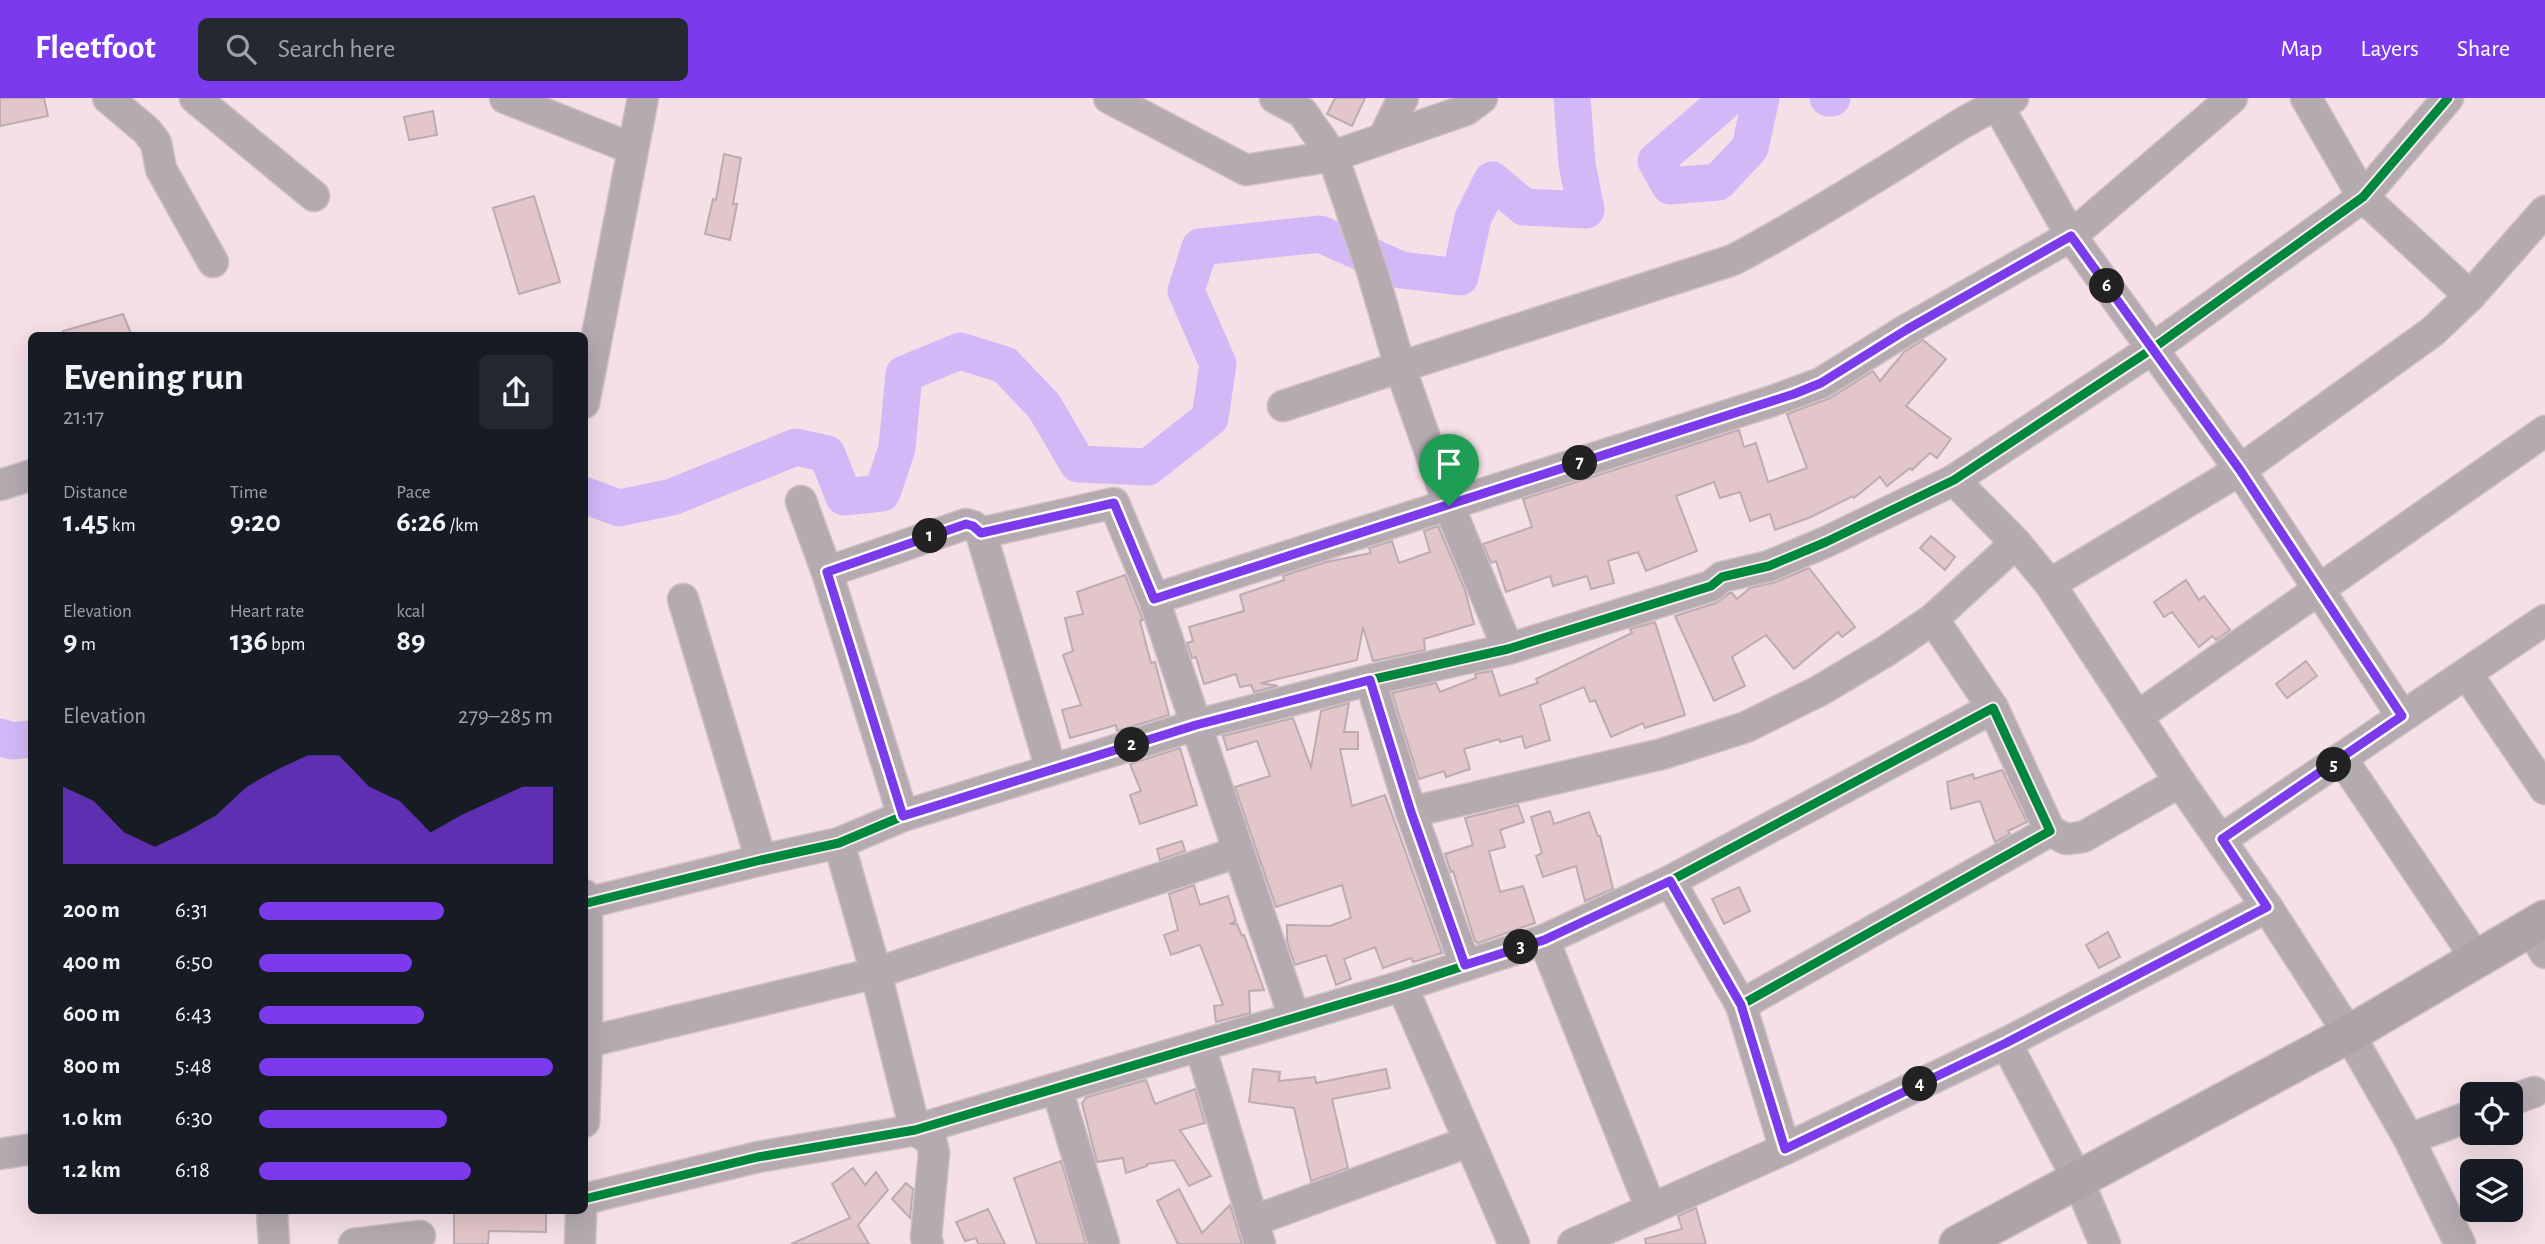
<!DOCTYPE html>
<html lang="en">
<head>
<meta charset="utf-8">
<style>
  :root { --surface:#171b24; --page:#242831; --text:#f1f3f6; --muted:#9ea1a6; --accent:#7c3aed }
  body { margin:0; font-family:"Alegreya Sans",sans-serif; background:var(--page); color:var(--text); height:100vh; display:flex; flex-direction:column; font-size:26px; white-space:nowrap }
  * { box-sizing:border-box; margin:0 }
  p { font-size:23px; color:var(--muted) }
  .icon { flex:none; width:38px; height:38px; fill:none; stroke:currentColor; stroke-width:2; stroke-linecap:round; stroke-linejoin:round }
  .map { position:relative; flex:1; overflow:hidden }
  .side { position:absolute; left:28px; top:234px; width:560px; height:882px; display:flex; flex-direction:column; background:var(--surface); border-radius:10px; box-shadow:0 7px 28px #0002 }
  .side>* { flex:none }
  .controls { position:absolute; left:2460px; top:984px; display:grid; gap:14px }
  .controls a { display:grid; place-items:center; width:63px; height:63px; border-radius:10px; background:var(--surface); box-shadow:0 7px 28px #0002; font-size:35px }
  .pin { position:absolute; display:grid; place-items:center; width:60px; height:60px; color:#fff; margin:-72px -30px; border-radius:50% 50% 50% 0; rotate:-45deg; box-shadow:0 0 7px #0007 }
  .pin .icon { rotate:45deg }
  .km { position:absolute; width:35px; height:35px; margin:-18px; border-radius:50%; background:#222; color:#fff; font-size:19px; line-height:35px; text-align:center }
  .round { display:grid; place-items:center; flex:none; width:74px; height:74px; border-radius:10px; background:var(--page) }
  .headline { display:flex; align-items:center; justify-content:space-between; height:119px; padding:0 35px }
  h1 { font-size:38px; font-weight:700; line-height:52px }
  .metrics { display:grid; grid-template-columns:repeat(3,1fr); gap:10px; height:119px; padding:7px 35px }
  .metrics div { display:grid; align-content:center }
  .metrics b { font-size:30px; font-weight:700 }
  .metrics small { font-size:19px; font-weight:400 }
  .metrics p { font-size:19px }
  .chart { height:196px; padding:14px 35px }
  .chart p { display:flex; justify-content:space-between }
  .chart svg { width:100%; height:126px; margin-top:7px; fill:var(--accent); opacity:.7 }
  ul { padding:0 35px; list-style:none; font-size:23px }
  li { display:grid; grid-template-columns:112px 84px 1fr; align-items:center; height:52px }
  li i { height:18px; border-radius:9px; background:var(--accent) }
  header { display:flex; align-items:center; gap:42px; box-sizing:border-box; height:98px; padding:0 35px; background:var(--accent); color:#fff }
  header strong { font-size:33px }
  nav { display:flex; gap:38px; margin-inline-start:auto; font-size:24px }
  .search { width:490px; height:63px; background:var(--page); display:flex; align-items:center; gap:18px; box-sizing:border-box; padding:0 24px; border-radius:10px; color:var(--muted); font-size:26px }
  .map>svg:first-child { display:block }
  .lines { fill:none; stroke-linecap:round; stroke-linejoin:round }
  .river { stroke:#d3b8f7; stroke-width:37 }
  .building { fill:#e3c6c9; stroke:#bcacaf; stroke-width:2 }
  .minor-casing { stroke:#cfbfc6; stroke-width:33 }
  .major-casing { stroke:#cfbfc6; stroke-width:40 }
  .minor { stroke:#b4aab0; stroke-width:30 }
  .major { stroke:#aea4a8; stroke-width:37 }
  .cycleway-casing { stroke:#fbecf1; stroke-width:13 }
  .cycleway { stroke:#00873e; stroke-width:9 }
  .route-casing { stroke:#fff; stroke-width:14 }
  .route { stroke:#7c3aed; stroke-width:9 }
</style>
</head>
<body>
<header>
<strong>Fleetfoot</strong>
<div class="search"><svg class="icon" aria-label="search" viewBox="0 0 24 24"><circle cx="10" cy="10" r="6"/><path d="M15 15l6 6"/></svg>Search here</div>
<nav><a>Map</a><a>Layers</a><a>Share</a></nav>
</header>
<div class="map">
<svg width="2545" height="1146" viewBox="0 0 2545 1146">
  <rect width="100%" height="100%" fill="#f5e0e8"/>
  <g class="lines">
    <g class="river">
      <path d="M1721 0 1724 4 1656 63 1670 88 1718 84 1750 50 1761 0"/>
      <path d="M1828 0H1832"/>
      <path d="M584 397 619 410 672 399 796 349 827 356 844 399 882 395 897 350 904 276 960 253 1005 267 1044 308 1078 366 1148 369 1210 320 1218 266 1186 193 1200 149 1320 136 1401 172 1460 179 1473 120 1492 82 1524 109 1586 112 1577 66 1572 0"/>
      <path d="M0 639 12 643 32 641"/>
    </g>
  </g>
  <g class="building">
    <path d="M0 0H44L48 18 0 28Z"/>
    <path d="M1335 0H1365L1352 28 1327 16Z"/>
    <path d="M433 13 437 37 409 42 404 19Z"/>
    <path d="M724 56 741 60 733 106H737L730 142 705 136 713 101 716 102Z"/>
    <path d="M534 98 560 184 519 196 493 110Z"/>
    <path d="M123 216 132 238H64L63 233Z"/>
    <path d="M1923 242 1946 261 1906 308 1951 341 1937 360 1930 355 1912 372 1910 370 1887 388 1880 379 1854 400 1853 398 1811 419 1775 432 1770 416 1750 423 1740 394 1720 400 1714 384 1676 398 1697 453 1646 473 1638 454 1608 463 1614 485 1591 491 1587 478 1553 488 1550 478 1506 494 1496 463 1491 465 1483 446 1532 429 1523 401 1739 332 1744 349 1756 345 1768 384 1807 370 1787 316 1830 300 1873 273 1880 283 1904 254Z"/>
    <path d="M1438 428 1465 492 1474 526 1424 541 1425 552 1373 563 1363 529 1357 562 1261 585 1278 588 1254 594 1251 587 1240 589 1236 576 1204 586 1196 559 1192 560 1187 545 1193 543 1189 529 1244 513 1240 497 1284 482 1283 478 1326 464 1371 455 1369 450 1392 443 1399 465 1430 454 1424 433Z"/>
    <path d="M1931 438 1955 459 1945 472 1920 450Z"/>
    <path d="M1809 470 1855 529 1842 539 1838 534 1794 571 1766 537 1732 559 1745 588 1714 603 1675 518 1716 505 1730 495H1732L1737 501 1750 490 1776 484Z"/>
    <path d="M1125 477 1143 522 1140 523 1151 565 1155 564 1169 617 1117 633 1116 627 1070 640 1062 612 1081 607 1063 557 1073 553 1065 520 1083 516 1077 494Z"/>
    <path d="M2186 482 2199 502 2204 498 2230 532 2216 542 2212 538 2199 549 2172 514 2164 519 2154 504Z"/>
    <path d="M1655 524 1685 617 1645 630 1643 625 1611 639 1595 602 1590 604 1584 589 1540 607 1550 642 1525 650 1522 638 1500 644 1499 641 1464 651 1470 671 1446 679 1444 673 1419 681 1392 595 1436 585 1440 594 1476 580 1475 576 1492 573 1500 598 1538 585 1536 581 1632 535 1630 531Z"/>
    <path d="M2306 563 2317 578 2287 600 2276 586Z"/>
    <path d="M1349 605 1344 634H1358V651H1340L1352 708 1385 697 1442 855 1413 864 1411 860 1383 870 1375 849 1344 861 1351 881 1336 887 1326 857 1295 867 1287 843V827L1330 828 1351 820 1342 787 1276 809 1235 689 1270 678 1257 643 1227 652 1223 638 1293 620 1311 669 1321 613Z"/>
    <path d="M1180 650 1197 707 1140 726 1130 697 1141 693 1130 666Z"/>
    <path d="M2002 672 2027 724 2008 733 2010 736 1995 744 1980 703 1951 711 1947 684 1973 676 1974 681Z"/>
    <path d="M1518 707 1524 724 1500 732 1505 749 1489 753 1500 794 1523 788 1535 825 1478 845 1475 843 1453 773 1451 774 1445 756 1473 747 1465 720Z"/>
    <path d="M1550 713 1554 726 1589 714 1598 738H1600L1613 791 1585 803 1576 768 1543 779 1536 758 1542 755 1531 719Z"/>
    <path d="M1182 743 1185 753 1160 762 1157 751Z"/>
    <path d="M1194 787 1200 807 1228 798 1236 823 1230 826H1237L1242 838 1244 837 1264 892 1249 893 1250 915 1216 924 1214 908 1223 907 1201 849 1199 847 1171 857 1164 837 1178 832 1169 796Z"/>
    <path d="M1739 789 1750 813 1724 826 1712 801Z"/>
    <path d="M2108 834 2120 859 2099 870 2086 847Z"/>
    <path d="M1253 971 1280 974 1279 983 1315 979 1316 985 1386 971 1390 990 1332 1001 1348 1070 1311 1083 1294 1010 1249 1004Z"/>
    <path d="M1146 982 1155 1006 1195 991 1205 1025 1180 1032 1211 1078 1189 1088 1174 1062 1147 1066V1068L1126 1075 1123 1060 1097 1064 1082 1005 1087 999Z"/>
    <path d="M1061 1063 1086 1146H1037L1014 1080Z"/>
    <path d="M853 1070 865 1087 876 1074 888 1092 858 1127 869 1146H791L850 1120 832 1086Z"/>
    <path d="M906 1085 913 1091 910 1120 892 1101Z"/>
    <path d="M1179 1091 1202 1135 1230 1107 1242 1146H1178L1157 1103Z"/>
    <path d="M1696 1110 1706 1146H1646L1645 1141 1682 1131 1678 1118Z"/>
    <path d="M988 1111 1005 1146H978L976 1140 965 1143 956 1124Z"/>
    <path d="M454 1113H546V1134L489 1133 488 1146H454Z"/>
  </g>
  <g class="lines">
    <g class="minor-casing">
      <g id="minor">
        <path d="M108 0 147 33 156 45 161 71 213 164"/>
        <path d="M195 0 314 98"/>
        <path d="M505 0 633 51"/>
        <path d="M1109 0 1246 72 1333 58 1466 12 1482 0"/>
        <path d="M1275 0 1302 14 1333 58 1373 176 1400 269 1283 308"/>
        <path d="M2306 0 2363 99 2470 198"/>
        <path d="M1997 6 2071 138 2240 372 2402 618"/>
        <path d="M1384 39 1403 0"/>
        <path d="M584 305 643 0"/>
        <path d="M1954 382 2016 445 2050 486 2180 684 2267 809 2349 936 2409 1041 2460 1146"/>
        <path d="M0 387 32 377"/>
        <path d="M801 403 827 474 903 718"/>
        <path d="M981 435 1114 405 1154 501 1294 919"/>
        <path d="M827 474 966 426 973 428 981 435 1051 671"/>
        <path d="M2050 486 2240 372 2432 234 2470 198 2545 113"/>
        <path d="M683 501 761 762"/>
        <path d="M1154 501 1772 303 1821 285 1906 232 2071 138 2232 0"/>
        <path d="M1933 521 1993 610"/>
        <path d="M1508 551 1449 408 1400 269 1733 162C1792 131 1848 96 1905 61 1940 39 1975 15 2013 0"/>
        <path d="M2467 576 2545 691"/>
        <path d="M1370 582 1411 714 1465 867"/>
        <path d="M2138 618 2545 333"/>
        <path d="M2342 661 2476 860"/>
        <path d="M1411 714 1662 656 1746 629 1819 593 1886 553 1933 521 2016 445"/>
        <path d="M2050 733 2066 741 2083 739 2180 684"/>
        <path d="M2222 741 2545 522"/>
        <path d="M839 745 876 875 915 1032 931 1042 934 1055 926 1139 928 1146"/>
        <path d="M1670 783 1741 907 1785 1051"/>
        <path d="M584 797 587 805V944L584 1024"/>
        <path d="M587 805 761 762 839 745 903 718 1196 627 1370 582 1508 551 1711 488 1722 479 1769 468 1826 444 1954 382 2152 251 2363 99 2448 0"/>
        <path d="M2531 829 2545 855"/>
        <path d="M1544 842 1651 1111"/>
        <path d="M1402 888 1514 1146"/>
        <path d="M587 944 876 875 1238 754"/>
        <path d="M2006 945 2078 1082 2105 1146"/>
        <path d="M1200 948 1260 1146"/>
        <path d="M1057 991 1104 1146"/>
        <path d="M2511 1002 2534 994"/>
        <path d="M2409 1041 2473 1017"/>
        <path d="M0 1056 32 1051"/>
        <path d="M584 1101 758 1059 915 1032 1402 888 1544 842 1670 783 1993 610 2050 733 1741 907"/>
        <path d="M272 1113 274 1146"/>
        <path d="M1253 1123 1468 1044"/>
        <path d="M354 1146 420 1138"/>
        <path d="M580 1146 581 1113"/>
        <path d="M1573 1146 1785 1051 2006 945 2267 809"/>
      </g>
    </g>
    <g class="major-casing">
      <path id="major" d="M1958 1146 2349 936 2545 821"/>
    </g>
    <use href="#minor" class="minor"/>
    <use href="#major" class="major"/>
    <g class="cycleway-casing">
      <g id="cycleway">
        <path d="M587 805 761 762 839 745 903 718 1196 627 1370 582 1508 551 1711 488 1722 479 1769 468 1826 444 1954 382 2152 251 2363 99 2448 0"/>
        <path d="M584 1101 758 1059 915 1032 1402 888 1544 842 1670 783 1993 610 2050 733 1741 907"/>
      </g>
    </g>
    <use href="#cycleway" class="cycleway"/>
  </g>
  <g class="lines">
    <g class="route-casing">
      <path id="route" d="M2071 138 2240 372 2402 618 2222 741 2267 809 2006 945 1785 1051 1741 907 1670 783 1544 842 1465 867 1411 714 1370 582 1196 627 903 718 827 474 966 426 973 428 981 435 1114 405 1154 501 1794 296 1821 285 1906 232Z"/>
    </g>
    <use href="#route" class="route"/>
  </g>
</svg>
<div class="controls">
<a><svg class="icon" aria-label="locate" viewBox="0 0 24 24"><circle cx="12" cy="12" r="6"/><path d="M12 2v4M12 18v4M2 12h4M18 12h4"/></svg></a>
<a><svg class="icon" aria-label="layers" viewBox="0 0 24 24"><path d="M12 4l9 5-9 5-9-5zM3 14l9 5 9-5"/></svg></a>
</div>
<div class="pin" style="left:1449px;top:408px;background:#1e9e55"><svg class="icon" aria-label="arrive" viewBox="0 0 24 24"><path d="M6 21V4h12l-3 4 3 4H6"/></svg></div>
<b class="km" style="left:930px;top:438px">1</b>
<b class="km" style="left:1132px;top:647px">2</b>
<b class="km" style="left:1521px;top:849px">3</b>
<b class="km" style="left:1920px;top:986px">4</b>
<b class="km" style="left:2334px;top:667px">5</b>
<b class="km" style="left:2107px;top:188px">6</b>
<b class="km" style="left:1580px;top:365px">7</b>
<section class="side">
<div class="headline"><div><h1>Evening run</h1><p>21:17</p></div><a class="round"><svg class="icon" aria-label="share" viewBox="0 0 24 24"><path d="M12 15V3M7 8l5-5 5 5M5 13v7h14v-7"/></svg></a></div>
<div class="metrics">
<div><p>Distance</p><b>1.45<small> km</small></b></div>
<div><p>Time</p><b>9:20</b></div>
<div><p>Pace</p><b>6:26<small> /km</small></b></div>
</div>
<div class="metrics">
<div><p>Elevation</p><b>9<small> m</small></b></div>
<div><p>Heart rate</p><b>136<small> bpm</small></b></div>
<div><p>kcal</p><b>89</b></div>
</div>
<div class="chart"><p><span>Elevation</span>279–285 m</p>
<svg viewBox="0 0 160 44" preserveAspectRatio="none"><path d="M0 44V17L10 22L20 33L30 38L40 33L50 27L60 17L70 11L80 6L90 6L100 17L110 22L120 33L130 27L140 22L150 17L160 17V44z"/></svg>
</div>
<ul>
<li><b>200 m</b>6:31<i style="width:63%"></i></li>
<li><b>400 m</b>6:50<i style="width:52%"></i></li>
<li><b>600 m</b>6:43<i style="width:56%"></i></li>
<li><b>800 m</b>5:48<i style="width:100%"></i></li>
<li><b>1.0 km</b>6:30<i style="width:64%"></i></li>
<li><b>1.2 km</b>6:18<i style="width:72%"></i></li>
</ul>
</section>
</div>
</body>
</html>
